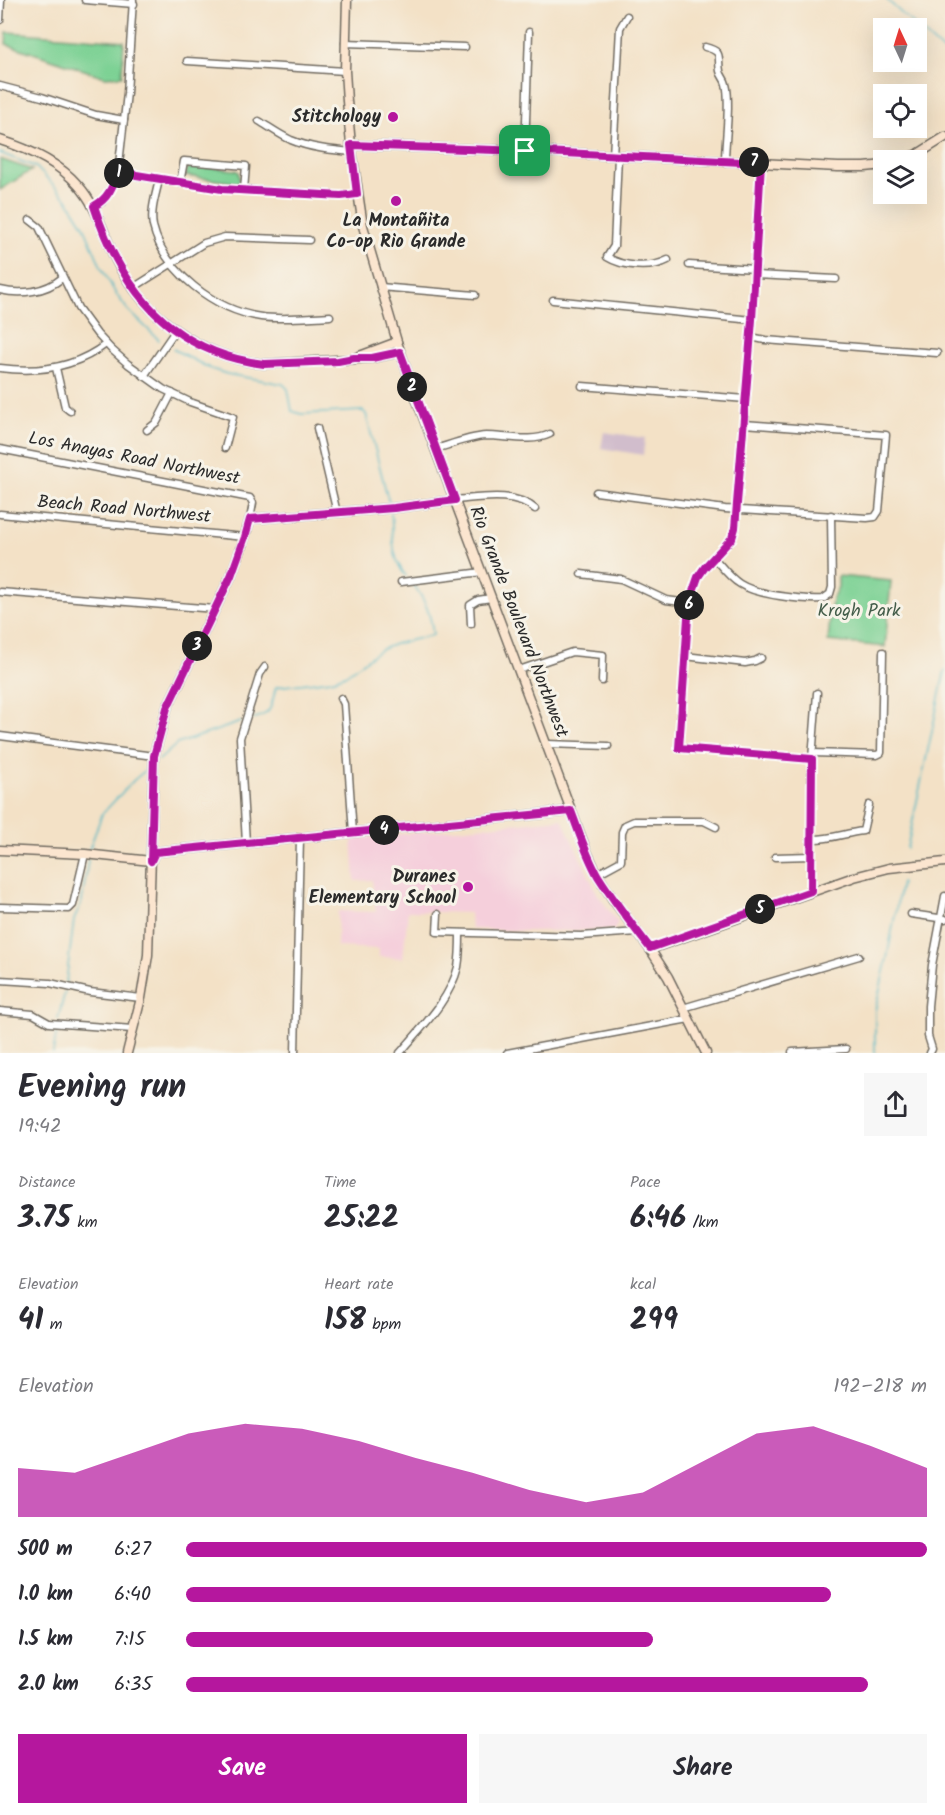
<!DOCTYPE html>
<html lang="en">
<head>
<meta charset="utf-8">
<style>
  :root { --surface:#fff; --page:#f7f7f7; --text:#2b2b33; --muted:#7c7c81; --accent:#b5179e }
  body { margin:0; font-family:Kalam,sans-serif; background:var(--page); color:var(--text); height:100vh; display:flex; flex-direction:column; font-size:22px; white-space:nowrap }
  * { box-sizing:border-box; margin:0 }
  p { font-size:20px; color:var(--muted) }
  .icon { flex:none; width:33px; height:33px; fill:none; stroke:currentColor; stroke-width:2; stroke-linecap:round; stroke-linejoin:round }
  .map { position:relative; height:1053px; overflow:hidden }
  .panel { display:flex; flex-direction:column; background:var(--surface); flex:1 }
  .panel>* { flex:none }
  .needle { width:39px; rotate:356deg }
  .fabs { position:absolute; left:873px; top:18px; display:grid; gap:12px }
  .fabs a { display:grid; place-items:center; width:54px; height:54px; border-radius:0px; background:var(--surface); box-shadow:0 6px 24px #0002; font-size:30px }
  .pin { position:absolute; display:grid; place-items:center; width:51px; height:51px; color:#fff; margin:-26px; border-radius:12px; box-shadow:0 3px 9px #0006 }
  .km { position:absolute; width:30px; height:30px; margin:-15px; border-radius:50%; background:#222; color:#fff; font-size:16px; line-height:30px; text-align:center }
  .round { display:grid; place-items:center; flex:none; width:63px; height:63px; border-radius:0px; background:var(--page) }
  .overview { display:flex; align-items:center; justify-content:space-between; height:102px; padding:0 18px }
  h1 { font-size:33px; font-weight:600; line-height:45px }
  .stats { display:grid; grid-template-columns:repeat(3,1fr); gap:9px; height:102px; padding:6px 18px }
  .stats div { display:grid; align-content:center }
  .stats b { font-size:30px; font-weight:600 }
  .stats small { font-size:16px; font-weight:400 }
  .stats p { font-size:16px }
  .chart { height:168px; padding:12px 18px }
  .chart p { display:flex; justify-content:space-between }
  .chart svg { width:100%; height:108px; margin-top:6px; fill:var(--accent); opacity:.7 }
  .primary-button { display:flex; gap:12px; margin-top:auto; padding:12px 18px }
  .primary-button a { flex:1; height:69px; border-radius:0px; background:var(--accent); color:#fff; font-size:24px; font-weight:600; line-height:69px; text-align:center }
  .primary-button a+a { background:var(--page); color:var(--text) }
  ul { padding:0 18px; list-style:none; font-size:20px }
  li { display:grid; grid-template-columns:96px 72px 1fr; align-items:center; height:45px }
  li i { height:15px; border-radius:8px; background:var(--accent) }
  .map>svg:first-child { display:block }
  .built { fill:#f5cfdb }
  .industrial { fill:#d1bdcc }
  .green { fill:#7dd194; stroke:#547e60; stroke-width:1.5 }
  .lines { fill:none; stroke-linecap:round; stroke-linejoin:round }
  .stream { stroke:#49b5c5; stroke-width:1.5 }
  .street-casing { stroke:#716b61; stroke-width:9 }
  .secondary-casing { stroke:#716b61; stroke-width:11 }
  .street { stroke:#fff; stroke-width:6 }
  .secondary { stroke:#fbe5cf; stroke-width:8 }
  .route-casing { stroke:#fff; stroke-width:12 }
  .route { stroke:#b5179e; stroke-width:8 }
  .poi-dot { fill:#b5179e; stroke:#f7f3e8; stroke-width:2 }
  .labels { text-anchor:middle; dominant-baseline:central; stroke-width:6; stroke-linejoin:round; paint-order:stroke }
  .poi-label { font-size:18px; font-weight:bold; fill:#2b2b2b; stroke:#f7f3e8; text-anchor:end }
  .street-label { font-size:18px; fill:#2b2b2b; stroke:#f7f3e8 }
  .park-label { font-size:18px; fill:#445d4a; stroke:#f7f3e8 }
</style>
</head>
<body>
<div class="map">
<svg width="945" height="1053" viewBox="0 0 945 1053">
  <rect width="100%" height="100%" fill="#f7f3e8"/>
  <filter id="ink" filterUnits="userSpaceOnUse"><feTurbulence type="fractalNoise" baseFrequency=".0167" numOctaves="2"/><feDisplacementMap in="SourceGraphic" scale="12" xChannelSelector="R" yChannelSelector="G"/><feConvolveMatrix kernelMatrix="1 2 1 2 8 2 1 2 1" color-interpolation-filters="sRGB"/></filter>
  <filter id="wash" filterUnits="userSpaceOnUse"><feTurbulence type="fractalNoise" baseFrequency=".008" numOctaves="4" result="noise"/><feDisplacementMap in="SourceGraphic" scale="24" xChannelSelector="R" yChannelSelector="G"/><feGaussianBlur stdDeviation="1.35" result="paint"/><feColorMatrix in="noise" values="0 0 0 0 0 0 0 0 0 0 0 0 0 0 0 0 0 1.4 0 .05"/><feComposite in="paint" operator="in"/></filter>
  <g filter="url(#wash)">
    <rect width="100%" height="100%" fill="#f3e1c6"/>
    <path class="built" d="M562 819 597 893 618 923 614 930 526 931 471 929 470 913 408 911 403 958 379 957V949L337 947 338 911 376 912 372 880 355 881 352 839Z"/>
    <path class="industrial" d="M604 432 645 438 643 455 601 448Z"/>
    <g class="green">
      <path d="M7 32 124 41 122 76 105 77 6 44Z"/>
      <path d="M0 159 32 170 0 190Z"/>
      <path d="M192 166 236 170 239 172 240 180 238 183 186 176 187 169Z"/>
      <path d="M838 576 891 581 885 647 828 641 832 599 838 587Z"/>
    </g>
    <g class="lines">
      <g class="stream">
        <path d="M887 0 945 53"/>
        <path d="M0 153 36 167 67 199 84 226 102 269 116 294 128 310 159 340"/>
        <path d="M173 349 211 369 227 374 283 384 288 389 292 411 301 414 363 411 366 414 389 503"/>
        <path d="M391 513C393 535 391 559 406 576"/>
        <path d="M252 719C274 713 270 708 276 687L331 680 345 675 380 650 395 644 433 635C431 614 425 600 413 584"/>
        <path d="M159 760 177 744 241 722"/>
        <path d="M907 848 945 670"/>
        <path d="M89 850 102 814 134 780 148 768"/>
        <path d="M66 982 74 920 82 901 88 860"/>
        <path d="M58 1019 65 992"/>
        <path d="M53 1053 57 1029"/>
        <path d="M875 1053V1011L887 958 901 883"/>
      </g>
    </g>
  </g>
  <g filter="url(#ink)">
    <g class="lines">
      <g class="street-casing">
        <g id="street">
          <path d="M85 0 134 4"/>
          <path d="M0 20 1 0"/>
          <path d="M345 43 465 47"/>
          <path d="M705 47C724 52 717 56 720 71 721 76 725 79 726 84 731 102 725 141 725 161"/>
          <path d="M187 61 345 71"/>
          <path d="M0 86 42 97 96 115 124 120"/>
          <path d="M259 121C269 127 280 135 291 140 310 148 331 150 352 152"/>
          <path d="M525 151 529 32"/>
          <path d="M613 156 620 28 627 16"/>
          <path d="M618 156 614 246 607 257C623 267 651 269 668 260"/>
          <path d="M761 163 752 320 735 528 732 538 705 567 698 577 689 603 679 748 812 759"/>
          <path d="M118 173 222 188 341 196 357 194"/>
          <path d="M159 180C156 194 150 211 153 226 164 272 215 310 261 317 284 320 307 317 330 316"/>
          <path d="M180 183 184 161 246 166 244 190"/>
          <path d="M94 206 102 202 108 194 118 173 127 93 133 0"/>
          <path d="M30 220 39 227 78 308 97 334 111 349 128 364 163 389 190 402 233 417 225 448"/>
          <path d="M689 265 756 269"/>
          <path d="M755 275 836 279"/>
          <path d="M380 287 475 295"/>
          <path d="M133 288 204 243 225 237 309 240"/>
          <path d="M0 290C21 295 46 292 62 278"/>
          <path d="M553 300 752 320"/>
          <path d="M751 337 765 340 937 353"/>
          <path d="M0 368C38 373 75 368 106 344"/>
          <path d="M56 368 65 407 70 411"/>
          <path d="M144 376 175 331"/>
          <path d="M582 386 746 399"/>
          <path d="M317 428 337 513"/>
          <path d="M147 430 157 422 172 393"/>
          <path d="M0 449 250 498 253 503 250 519"/>
          <path d="M436 449C452 444 469 437 486 436 507 436 531 443 550 434"/>
          <path d="M596 492 725 509 867 518 875 517 879 511 886 435 744 424"/>
          <path d="M455 500C481 498 514 491 535 509"/>
          <path d="M0 514 245 537"/>
          <path d="M714 558C722 567 730 578 740 584 757 595 802 600 823 599L830 594 832 587 831 515"/>
          <path d="M581 574 621 579 666 600 689 603"/>
          <path d="M401 582 482 572"/>
          <path d="M0 592 215 609"/>
          <path d="M471 624 470 605 478 600 491 598"/>
          <path d="M685 656 745 663 755 661 761 658"/>
          <path d="M519 670 572 652 603 655 602 681"/>
          <path d="M341 698 344 704 353 833"/>
          <path d="M0 736 154 756"/>
          <path d="M547 744 608 746"/>
          <path d="M813 753 877 755 881 753 883 652"/>
          <path d="M811 839C829 840 845 833 863 831L869 805"/>
          <path d="M246 843 240 738 260 674 265 667"/>
          <path d="M775 857 811 856"/>
          <path d="M597 874 621 861 622 832 625 825 634 821H704L716 827"/>
          <path d="M811 891 812 759 817 693"/>
          <path d="M0 907 69 909 73 905 85 854"/>
          <path d="M438 914 437 932 581 936 638 932"/>
          <path d="M911 914 945 919"/>
          <path d="M0 980 50 983 90 992 141 998"/>
          <path d="M683 1008 859 956"/>
          <path d="M0 1011 33 1014 49 1023 133 1029"/>
          <path d="M792 1052 846 1049"/>
          <path d="M295 1053 300 838"/>
          <path d="M400 1053C421 1028 450 1000 458 967 460 956 460 945 460 934"/>
          <path d="M507 1053 689 1019"/>
          <path d="M930 1053 932 1049 928 1036V1006L932 965 945 896"/>
        </g>
      </g>
      <g class="secondary-casing">
        <g id="secondary">
          <path d="M347 0 345 71 347 101 351 145 363 226 398 345 418 403 586 850 597 874 614 901 650 949 668 977 706 1053"/>
          <path d="M0 140C29 149 58 162 78 185 98 207 102 232 115 258 144 316 199 357 264 364L372 358 400 352"/>
          <path d="M351 145 525 151 838 167H865L884 165"/>
          <path d="M902 160 918 154 945 137"/>
          <path d="M357 357 397 342"/>
          <path d="M0 850 85 854 151 861 155 852 571 811"/>
          <path d="M650 949 854 877 889 868 945 862"/>
          <path d="M127 1053 141 998 148 955 154 756 167 708 231 576 245 537 250 519 394 508 455 500"/>
        </g>
      </g>
      <use href="#street" class="street"/>
      <use href="#secondary" class="secondary"/>
    </g>
  </g>
  <g class="lines" filter="url(#ink)">
    <g class="route-casing">
      <path id="route" d="M351 145 525 151 761 163 752 320 735 528 732 538 705 567 698 577 689 603 679 748 812 759 811 891 650 948C632 925 614 901 598 876 586 855 579 832 571 811L155 852 151 861 154 756 167 708 231 576 245 537 250 519 394 508 455 500 400 352 372 358H354L338 361 264 364C172 353 121 290 94 206 108 199 113 186 118 172L222 189 341 196 357 194Z"/>
    </g>
    <use href="#route" class="route"/>
  </g>
  <g class="poi-dot">
    <circle cx="393" cy="117" r="6"/>
    <circle cx="396" cy="201" r="6"/>
    <circle cx="468" cy="887" r="6"/>
  </g>
  <g class="labels">
    <g class="poi-label">
      <text x="381" y="117">Stitchology</text>
      <text x="396" y="221" text-anchor="middle">La Montañita<tspan x="396" dy="21">Co-op Rio Grande</tspan></text>
      <text x="456" y="877">Duranes<tspan x="456" dy="21">Elementary School</tspan></text>
    </g>
    <g class="street-label">
      <text transform="translate(134 459) rotate(11)">Los Anayas Road Northwest</text>
      <text transform="translate(124 510) rotate(5)">Beach Road Northwest</text>
      <text transform="translate(518 622) rotate(69)">Rio Grande Boulevard Northwest</text>
    </g>
    <g class="park-label">
      <text x="859" y="611">Krogh Park</text>
    </g>
  </g>
</svg>
<div class="fabs">
<a><svg class="needle" viewBox="-14 -14 28 28"><path d="M0-13l5 13h-10z" fill="#e53935"/><path d="M0 13l5-13h-10z" fill="#7c7c81"/></svg></a>
<a><svg class="icon" aria-label="locate" viewBox="0 0 24 24"><circle cx="12" cy="12" r="6"/><path d="M12 2v4M12 18v4M2 12h4M18 12h4"/></svg></a>
<a><svg class="icon" aria-label="layers" viewBox="0 0 24 24"><path d="M12 4l9 5-9 5-9-5zM3 14l9 5 9-5"/></svg></a>
</div>
<div class="pin" style="left:525px;top:151px;background:#1e9e55"><svg class="icon" aria-label="arrive" viewBox="0 0 24 24"><path d="M6 21V4h12l-3 4 3 4H6"/></svg></div>
<b class="km" style="left:119px;top:173px">1</b>
<b class="km" style="left:412px;top:387px">2</b>
<b class="km" style="left:197px;top:646px">3</b>
<b class="km" style="left:384px;top:830px">4</b>
<b class="km" style="left:760px;top:909px">5</b>
<b class="km" style="left:689px;top:605px">6</b>
<b class="km" style="left:754px;top:162px">7</b>
</div>
<section class="panel">
<div class="overview"><div><h1>Evening run</h1><p>19:42</p></div><a class="round"><svg class="icon" aria-label="share" viewBox="0 0 24 24"><path d="M12 15V3M7 8l5-5 5 5M5 13v7h14v-7"/></svg></a></div>
<div class="stats">
<div><p>Distance</p><b>3.75<small> km</small></b></div>
<div><p>Time</p><b>25:22</b></div>
<div><p>Pace</p><b>6:46<small> /km</small></b></div>
</div>
<div class="stats">
<div><p>Elevation</p><b>41<small> m</small></b></div>
<div><p>Heart rate</p><b>158<small> bpm</small></b></div>
<div><p>kcal</p><b>299</b></div>
</div>
<div class="chart"><p><span>Elevation</span>192–218 m</p>
<svg viewBox="0 0 160 44" preserveAspectRatio="none"><path d="M0 44V24L10 26L20 18L30 10L40 6L50 8L60 13L70 20L80 26L90 33L100 38L110 34L120 22L130 10L140 7L150 15L160 24V44z"/></svg>
</div>
<ul>
<li><b>500 m</b>6:27<i style="width:100%"></i></li>
<li><b>1.0 km</b>6:40<i style="width:87%"></i></li>
<li><b>1.5 km</b>7:15<i style="width:63%"></i></li>
<li><b>2.0 km</b>6:35<i style="width:92%"></i></li>
</ul>
<div class="primary-button"><a>Save</a><a>Share</a></div>
</section>
</body>
</html>
